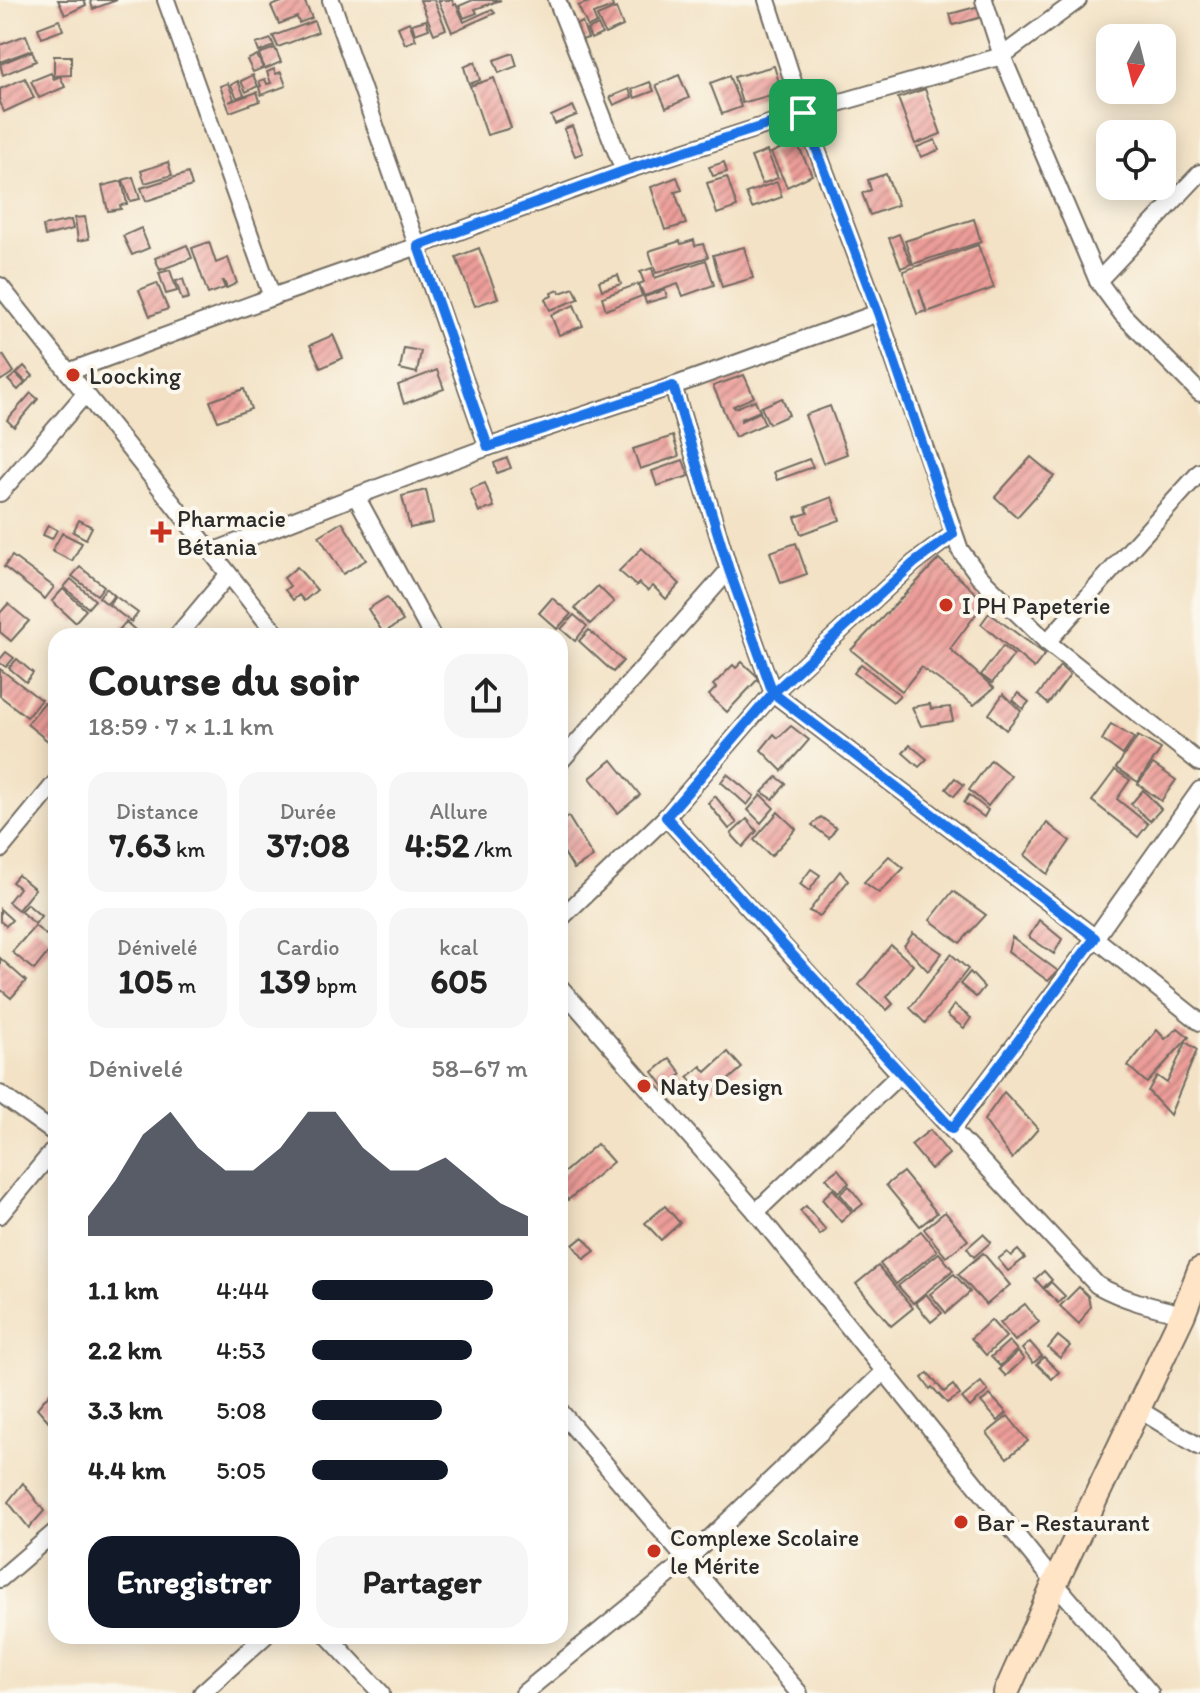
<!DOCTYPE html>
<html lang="fr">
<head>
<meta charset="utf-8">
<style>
  :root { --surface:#fff; --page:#f6f6f6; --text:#222; --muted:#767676; --accent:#111827 }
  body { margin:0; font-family:Itim,sans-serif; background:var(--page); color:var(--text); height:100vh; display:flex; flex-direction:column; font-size:30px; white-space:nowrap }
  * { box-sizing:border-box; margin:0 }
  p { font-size:26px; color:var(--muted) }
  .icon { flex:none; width:44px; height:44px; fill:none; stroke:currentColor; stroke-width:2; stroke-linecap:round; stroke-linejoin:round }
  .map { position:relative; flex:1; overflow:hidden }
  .side { position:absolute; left:48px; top:628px; width:520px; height:1016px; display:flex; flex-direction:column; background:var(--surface); border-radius:24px; box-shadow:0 4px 20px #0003 }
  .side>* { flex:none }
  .needle { width:52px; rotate:187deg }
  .buttons { position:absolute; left:1096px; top:24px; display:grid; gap:16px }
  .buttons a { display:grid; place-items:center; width:80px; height:80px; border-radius:16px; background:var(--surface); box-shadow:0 4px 20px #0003; font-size:40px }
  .pin { position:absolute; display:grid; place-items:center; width:68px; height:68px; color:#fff; margin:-34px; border-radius:16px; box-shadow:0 4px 12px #0006 }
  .round { display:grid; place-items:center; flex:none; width:84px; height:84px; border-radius:24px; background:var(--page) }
  .overview { display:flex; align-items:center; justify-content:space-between; height:136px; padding:0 40px }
  h1 { font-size:44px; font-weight:700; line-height:60px }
  .stats { display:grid; grid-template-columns:repeat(3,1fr); gap:12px; height:136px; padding:8px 40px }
  .stats div { display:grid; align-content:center; border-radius:20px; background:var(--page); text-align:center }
  .stats b { font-size:34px; font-weight:700 }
  .stats small { font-size:22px; font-weight:400 }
  .stats p { font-size:22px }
  .chart { height:224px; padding:16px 40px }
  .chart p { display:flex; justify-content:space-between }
  .chart svg { width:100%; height:144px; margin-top:8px; fill:var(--accent); opacity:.7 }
  .cta { display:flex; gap:16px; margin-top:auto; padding:16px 40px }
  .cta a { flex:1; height:92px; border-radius:24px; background:var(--accent); color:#fff; font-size:32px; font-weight:700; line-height:92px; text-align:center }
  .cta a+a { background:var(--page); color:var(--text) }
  ul { padding:0 40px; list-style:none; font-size:26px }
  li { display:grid; grid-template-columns:128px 96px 1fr; align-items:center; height:60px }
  li i { height:20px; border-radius:10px; background:var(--accent) }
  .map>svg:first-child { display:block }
  .building { fill:url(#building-hatch) }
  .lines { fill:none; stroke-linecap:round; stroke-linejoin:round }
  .street-casing { stroke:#716b61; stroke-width:20 }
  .secondary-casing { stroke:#716b61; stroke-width:28 }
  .street { stroke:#fff; stroke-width:16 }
  .secondary { stroke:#ffe4c6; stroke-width:24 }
  .route-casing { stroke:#fff; stroke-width:16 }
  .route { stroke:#1a73e8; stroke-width:10 }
  .poi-dot { fill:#c8321e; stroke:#fbf7ec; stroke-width:3 }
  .labels { text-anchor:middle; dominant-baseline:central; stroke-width:8; stroke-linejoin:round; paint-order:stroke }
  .poi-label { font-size:24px; fill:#2b2b2b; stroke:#fbf7ec; text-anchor:start }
</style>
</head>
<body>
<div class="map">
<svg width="1200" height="1693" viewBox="0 0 1200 1693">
  <defs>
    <pattern id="building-hatch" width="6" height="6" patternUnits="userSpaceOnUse" patternTransform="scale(2)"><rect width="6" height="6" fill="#ec9d99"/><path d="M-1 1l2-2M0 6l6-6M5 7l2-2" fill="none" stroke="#bf807d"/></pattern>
  </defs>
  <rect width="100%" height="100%" fill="#fbf7ec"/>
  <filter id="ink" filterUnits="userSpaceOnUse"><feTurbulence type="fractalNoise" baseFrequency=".0125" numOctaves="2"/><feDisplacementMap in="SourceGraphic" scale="16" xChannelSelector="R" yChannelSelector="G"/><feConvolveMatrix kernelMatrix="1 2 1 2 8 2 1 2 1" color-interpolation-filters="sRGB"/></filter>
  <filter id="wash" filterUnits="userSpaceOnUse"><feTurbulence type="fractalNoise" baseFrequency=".006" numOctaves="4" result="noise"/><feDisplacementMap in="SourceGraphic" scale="32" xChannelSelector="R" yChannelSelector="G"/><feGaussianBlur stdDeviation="1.8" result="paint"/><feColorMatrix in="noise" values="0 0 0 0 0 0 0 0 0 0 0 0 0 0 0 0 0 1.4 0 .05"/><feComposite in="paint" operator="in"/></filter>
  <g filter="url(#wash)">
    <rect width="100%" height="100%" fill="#f3e2c5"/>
    <g id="blocks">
      <g class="building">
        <path d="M58 0H84L86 5 65 15Z"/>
        <path d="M90 0H117L93 9Z"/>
        <path d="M287 0H304L312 18 299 23 297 17 279 24 271 6Z"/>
        <path d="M420 0H434L446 29 434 34Z"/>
        <path d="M438 0H452L454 5 456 4 464 22 492 9 495 13 452 32Z"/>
        <path d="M473 0H501L475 9 477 13 464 18 459 6Z"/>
        <path d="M594 0H611L613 7 593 14 597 23 588 27 578 6Z"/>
        <path d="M983 5 986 16 953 25 950 14Z"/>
        <path d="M616 8 623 26 605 34 597 16Z"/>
        <path d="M59 20 63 30 42 38 38 28Z"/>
        <path d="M426 20 429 29 415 34 412 24Z"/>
        <path d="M314 21 318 32 278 47 273 36Z"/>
        <path d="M409 22 416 40 405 44 398 27Z"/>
        <path d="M582 22 588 38 578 41 573 26Z"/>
        <path d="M598 25 602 34 591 39 587 30Z"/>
        <path d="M26 35 32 50 0 62V45Z"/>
        <path d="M271 39 274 46 259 52 256 44Z"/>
        <path d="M275 48 281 62 265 69 259 54Z"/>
        <path d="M32 51 36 61 3 75 0 64Z"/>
        <path d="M513 53 517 66 499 73 494 60Z"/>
        <path d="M257 55 263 68 253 72 247 60Z"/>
        <path d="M54 56H71V75L54 76Z"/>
        <path d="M475 62 480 80 469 84 464 67Z"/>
        <path d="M774 66 782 92 742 103 734 77Z"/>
        <path d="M274 69 276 74 281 72 286 86 261 95 259 87 261 86 259 81 265 79 267 84 271 83 267 72Z"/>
        <path d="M51 73 54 79 60 76 65 87 39 98 31 81Z"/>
        <path d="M253 75 258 86 246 92 241 81Z"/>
        <path d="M679 75 689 98 666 108 656 85Z"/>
        <path d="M729 76 741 107 722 114 710 83Z"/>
        <path d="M25 78 34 98 4 112 0 102V89Z"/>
        <path d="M494 78 511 128 487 135 470 86Z"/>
        <path d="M238 81 244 95 237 98 231 85Z"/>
        <path d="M650 82 654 91 635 98 632 89Z"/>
        <path d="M228 83 234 99 229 102 257 92 260 101 230 112 220 86Z"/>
        <path d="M629 89 632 97 614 105 610 97Z"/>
        <path d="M925 89 941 134 915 144 898 98Z"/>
        <path d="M573 106 577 115 555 124 551 116Z"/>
        <path d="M572 126 583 153 575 156 564 129Z"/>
        <path d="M935 140 939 150 921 157 917 147Z"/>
        <path d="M796 141 812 175 787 187 771 153Z"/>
        <path d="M767 151 778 178 762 184 751 157Z"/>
        <path d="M168 162 172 175 145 183 141 171Z"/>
        <path d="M724 162 727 172 713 176 709 167Z"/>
        <path d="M188 173 192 186 146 201 141 188Z"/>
        <path d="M886 174 898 205 870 215 862 193 871 190 868 180Z"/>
        <path d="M133 177 140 199 130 201 123 180Z"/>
        <path d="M677 177 682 190 675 192 686 224 665 230 651 187Z"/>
        <path d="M727 177 737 207 717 214 707 183Z"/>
        <path d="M122 181 127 204 120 205 121 209 108 211 102 186Z"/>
        <path d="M777 182 782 197 752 208 746 193Z"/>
        <path d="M85 217 89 239 78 241 75 218Z"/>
        <path d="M974 219 981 242 913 264 905 241Z"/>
        <path d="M71 220 73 229 45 236 43 226Z"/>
        <path d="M141 228 149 248 132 255 123 236Z"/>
        <path d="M899 234 911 264 901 268 889 238Z"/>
        <path d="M694 240 695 246 703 244 708 257 656 273 649 251 680 241 681 244Z"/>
        <path d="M209 242 216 263 228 258 237 283 227 288 224 281H222L225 288 208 294 192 248Z"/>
        <path d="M187 245 192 258 160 270 155 258Z"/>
        <path d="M978 245 994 288 927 312 919 289 926 311 917 314 903 271Z"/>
        <path d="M744 247 753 278 722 287 713 255Z"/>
        <path d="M479 248 498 298 475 306 456 257Z"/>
        <path d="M706 260 714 285 683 296 678 284 644 296 639 284 644 282 640 272 652 268 655 278Z"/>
        <path d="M170 270 177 291 166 294 159 273Z"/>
        <path d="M618 275 621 284 602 290 599 281Z"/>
        <path d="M183 279 189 298 182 300 176 281Z"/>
        <path d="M157 283 168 309 150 316 139 290Z"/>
        <path d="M638 284 642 296 606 310 602 297Z"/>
        <path d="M574 288 579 299 550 310 545 299 552 296 551 293 559 290 560 293Z"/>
        <path d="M665 290 667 297 646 303 644 297Z"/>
        <path d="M574 305 583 326 559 335 551 315Z"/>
        <path d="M333 335 343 358 321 368 310 345Z"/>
        <path d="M404 348 421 351 417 373 400 369Z"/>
        <path d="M3 355 14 372 0 381V357Z"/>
        <path d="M24 366 33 376 26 382 17 373Z"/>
        <path d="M437 370 444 389 404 404 398 385Z"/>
        <path d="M16 374 25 383 18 390 8 380Z"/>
        <path d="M744 375 754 397 733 406 735 408 755 400 760 411 741 419V421L760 412 765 424 735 437 713 386Z"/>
        <path d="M244 389 251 409 218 421 210 401Z"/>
        <path d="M31 393 38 399 14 427 7 420Z"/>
        <path d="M782 398 789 415 769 424 761 407Z"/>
        <path d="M830 406 847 454 823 463 805 415Z"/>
        <path d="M673 436 679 456 640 469 633 449Z"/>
        <path d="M1031 457 1054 476 1017 517 995 497Z"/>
        <path d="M507 458 511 468 497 473 494 463Z"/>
        <path d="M809 459 813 467 777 480 774 472Z"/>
        <path d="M683 460 689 476 657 486 652 471Z"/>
        <path d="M485 483 494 507 479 512 470 489Z"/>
        <path d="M426 490 433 523 410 528 402 496Z"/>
        <path d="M832 497 840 520 801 534 795 517 808 513 806 507Z"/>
        <path d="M79 520 92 527 86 539 73 532Z"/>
        <path d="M342 522 366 560 343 574 319 536Z"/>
        <path d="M48 525 57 530 52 539 43 535Z"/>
        <path d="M62 533 82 543 72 561 52 551Z"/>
        <path d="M796 543 807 574 781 583 770 552Z"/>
        <path d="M642 548 680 584 666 599 653 586 648 591 639 583 636 586 619 571Z"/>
        <path d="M12 556 54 587 45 599 4 567Z"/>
        <path d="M939 559 985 602 950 649 994 688 974 705 921 667 902 691 851 650Z"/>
        <path d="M80 567 104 586 97 595 72 576Z"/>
        <path d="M297 567 317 590 304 601 299 595 293 600 285 590 290 586 284 578Z"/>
        <path d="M71 579 95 600 88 608 64 587Z"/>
        <path d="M598 586 614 602 590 624 575 608Z"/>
        <path d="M106 588 114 595 107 604 99 597Z"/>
        <path d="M63 589 86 610 75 622 52 601Z"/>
        <path d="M115 596 138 613 131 622 109 605Z"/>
        <path d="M387 597 403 621 383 633 368 609Z"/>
        <path d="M552 598 571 614 557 629 539 613Z"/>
        <path d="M8 604 29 621 11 641 0 632V613Z"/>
        <path d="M989 613 1045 654 1034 668 981 624Z"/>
        <path d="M574 615 587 626 575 641 561 629Z"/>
        <path d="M126 622 142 636H125L119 630Z"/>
        <path d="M589 630 623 661 613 672 579 641Z"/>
        <path d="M1003 646 1014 655 992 683 981 675Z"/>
        <path d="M6 652 14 658 6 667 0 663V659Z"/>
        <path d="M17 659 33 673 26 682 9 668Z"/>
        <path d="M742 662 759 678 727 712 709 695 716 688 713 685 733 665 736 668Z"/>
        <path d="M861 664 900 695 893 702 854 673Z"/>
        <path d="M1060 666 1070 675 1048 704 1038 695Z"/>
        <path d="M0 669 41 700 27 717 0 696Z"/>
        <path d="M1018 693 1029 702 1023 709 1013 700Z"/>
        <path d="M1003 694 1021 711 1006 730 989 714Z"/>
        <path d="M44 703 56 714V744L54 746 27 724Z"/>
        <path d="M930 704 931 709 950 707 953 721 921 726 912 707Z"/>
        <path d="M1111 724 1134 738 1123 755 1102 740Z"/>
        <path d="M791 726 809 740 782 771 761 750 774 734 778 738Z"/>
        <path d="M1138 736 1161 749 1138 782 1116 768Z"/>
        <path d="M910 745 927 759 919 767 903 753Z"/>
        <path d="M612 760 640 795 618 813 590 778Z"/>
        <path d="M991 760 1011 776 988 806 969 790Z"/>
        <path d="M1153 764 1176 780 1161 801 1138 784Z"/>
        <path d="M1115 770 1130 780 1117 799 1148 824 1138 837 1092 801Z"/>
        <path d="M727 774 754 796 747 805 721 782Z"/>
        <path d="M777 777 786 784 773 799 762 792Z"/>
        <path d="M955 778 964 785 954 796 946 789Z"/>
        <path d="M1143 790 1161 809 1150 821 1131 804Z"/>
        <path d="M761 795 774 808 761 823 748 810Z"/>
        <path d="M969 795 988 810 984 817 964 803Z"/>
        <path d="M715 796 737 823 729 829 708 803Z"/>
        <path d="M560 807 566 818 568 816 593 857 574 869 560 846Z"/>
        <path d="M778 812 796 829 771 856 754 840Z"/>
        <path d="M821 817 836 828 829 838 812 825Z"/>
        <path d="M747 819 757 831 743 847 731 834Z"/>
        <path d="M1047 823 1070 841 1047 874 1025 855Z"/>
        <path d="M889 856 904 868 879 893 864 882Z"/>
        <path d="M811 869 820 875 809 891 800 884Z"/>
        <path d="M840 871 848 881 820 916 809 911Z"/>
        <path d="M18 875 35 889 18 910 8 902 19 888 12 882Z"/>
        <path d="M953 891 986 915 960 943 930 920Z"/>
        <path d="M27 904 41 916 35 924 20 911Z"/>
        <path d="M0 909 12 920 6 926 0 921Z"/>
        <path d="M1039 920 1062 939 1054 954 1029 937Z"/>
        <path d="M35 926 56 943 34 970 12 952Z"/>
        <path d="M913 933 942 953 928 971 904 946Z"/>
        <path d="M1012 937 1058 971 1048 981 1008 951Z"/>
        <path d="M891 945 913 965 887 997 893 1004 887 1010 859 985Z"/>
        <path d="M951 954 968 969 925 1023 910 1008Z"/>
        <path d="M0 958 26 981 11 998 0 989Z"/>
        <path d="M970 972 984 987 976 997 960 984Z"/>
        <path d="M954 1005 971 1018 964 1028 947 1015Z"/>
        <path d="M1178 1028 1189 1037 1147 1083 1128 1066 1157 1030 1165 1039Z"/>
        <path d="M1186 1042 1197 1050 1170 1115 1148 1091 1157 1076 1167 1083Z"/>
        <path d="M728 1052 742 1068 720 1087 719 1085 705 1096 688 1077 701 1066 706 1072Z"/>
        <path d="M670 1058 682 1074 665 1088 653 1072Z"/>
        <path d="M1004 1092 1038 1129 1012 1159 984 1120Z"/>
        <path d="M930 1130 949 1154 931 1169 911 1145Z"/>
        <path d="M597 1144 613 1162 568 1200 560 1191V1176Z"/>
        <path d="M838 1169 849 1183 838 1192 826 1178Z"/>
        <path d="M903 1172 937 1213 920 1226 886 1185Z"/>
        <path d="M849 1186 863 1204 854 1211 840 1194Z"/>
        <path d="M833 1189 852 1212 841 1222 822 1199Z"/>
        <path d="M665 1206 680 1223 661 1240 645 1223Z"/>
        <path d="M806 1206 826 1230 820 1235 800 1211Z"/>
        <path d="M945 1212 968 1240 946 1257 924 1229Z"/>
        <path d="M921 1231 937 1251 896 1284 880 1264Z"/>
        <path d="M983 1234 991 1242 974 1257 967 1248Z"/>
        <path d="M583 1237 595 1251 584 1259 573 1245Z"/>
        <path d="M1018 1250 1025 1258 1008 1271 998 1259 1007 1252 1011 1256Z"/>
        <path d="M939 1253 953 1270 913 1303 898 1286Z"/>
        <path d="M983 1253 1010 1285 986 1305 958 1274Z"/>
        <path d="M878 1266 913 1308 891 1326 856 1284Z"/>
        <path d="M1044 1271 1052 1280 1043 1288 1035 1279Z"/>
        <path d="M954 1274 970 1292 946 1313 930 1294Z"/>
        <path d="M1051 1282 1065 1296 1058 1303 1044 1289Z"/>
        <path d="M1079 1287 1088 1296 1090 1307 1079 1324 1060 1306Z"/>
        <path d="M926 1294 942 1313 931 1322 915 1303Z"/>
        <path d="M1025 1304 1039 1322 1015 1341 1000 1323Z"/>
        <path d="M991 1320 1006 1337 986 1355 971 1338Z"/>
        <path d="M1058 1336 1070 1346 1060 1358 1048 1348Z"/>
        <path d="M1009 1341 1017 1350 1000 1366 991 1357Z"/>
        <path d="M1030 1342 1042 1356 1033 1363 1022 1349Z"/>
        <path d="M1018 1352 1024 1359 1006 1376 999 1369Z"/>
        <path d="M1044 1357 1059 1372 1052 1379 1037 1364Z"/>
        <path d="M928 1373 944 1392 953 1385 960 1395 947 1403 932 1387 930 1389 922 1378Z"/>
        <path d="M981 1382 988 1391 970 1407 962 1398Z"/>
        <path d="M56 1386V1421L52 1425 37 1408Z"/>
        <path d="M990 1395 1007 1413 998 1421 981 1402Z"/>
        <path d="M1008 1416 1028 1441 1007 1458 987 1433Z"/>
        <path d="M23 1483 44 1511 29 1528 8 1502Z"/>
      </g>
    </g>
  </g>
  <g filter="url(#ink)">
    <use href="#blocks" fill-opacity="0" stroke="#716b61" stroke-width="2"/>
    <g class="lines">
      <g class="street-casing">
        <g id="street">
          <path d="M166 0 272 297"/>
          <path d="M331 0 488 447"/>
          <path d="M557 0 624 171"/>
          <path d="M767 0 803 113 878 313 960 550 979 576 1047 642 1200 763"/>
          <path d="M984 0 1002 56 1098 281 1123 315 1200 393"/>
          <path d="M1098 281 1200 173"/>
          <path d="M0 286 278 636"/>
          <path d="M68 372 272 297 418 246 624 171 803 113 1002 56 1078 0"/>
          <path d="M673 386 729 570 773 693 1095 938 1200 1022"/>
          <path d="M0 493 85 394"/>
          <path d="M356 496 432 636"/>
          <path d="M212 552 356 496 488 447 673 386 878 313"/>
          <path d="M177 636 228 575"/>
          <path d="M1047 642 1200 472"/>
          <path d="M560 762 729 570"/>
          <path d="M666 817 900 1074 1097 1285C1124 1300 1153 1307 1183 1314"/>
          <path d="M0 850 56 782"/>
          <path d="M560 919 666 817 773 693 914 563 953 534"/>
          <path d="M560 987 756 1212 1055 1583 1150 1693"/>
          <path d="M0 1094 56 1134"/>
          <path d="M952 1129 1095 938 1200 790"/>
          <path d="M756 1212 900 1074"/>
          <path d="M0 1215 56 1147"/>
          <path d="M1138 1409 1200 1447"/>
          <path d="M560 1411 799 1693"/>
          <path d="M0 1579 56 1531"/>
          <path d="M328 1636 381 1693"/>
          <path d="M202 1693 265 1636"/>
          <path d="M524 1693 687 1560 885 1371"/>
        </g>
      </g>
      <g class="secondary-casing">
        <path id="secondary" d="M1006 1693 1055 1583 1183 1314 1200 1270"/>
      </g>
      <use href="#street" class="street"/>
      <use href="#secondary" class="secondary"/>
    </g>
  </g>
  <g class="lines" filter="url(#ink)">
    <g class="route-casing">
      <path id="route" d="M803 113 624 171 418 246 488 447 673 386 729 570 773 693 666 817 952 1129 1095 938 773 693 914 563 953 534 878 313 803 113"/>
    </g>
    <use href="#route" class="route"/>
  </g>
  <g class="poi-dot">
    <circle cx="73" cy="375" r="8"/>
    <path d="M157 520h8v8h8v8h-8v8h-8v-8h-8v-8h8z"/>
    <circle cx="946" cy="605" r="8"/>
    <circle cx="644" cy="1086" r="8"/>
    <circle cx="961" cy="1522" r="8"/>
    <circle cx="654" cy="1551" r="8"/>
  </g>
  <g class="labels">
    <g class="poi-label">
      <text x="89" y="375">Loocking</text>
      <text x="177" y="518">Pharmacie<tspan x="177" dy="28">Bétania</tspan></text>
      <text x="962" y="605">I PH Papeterie</text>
      <text x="660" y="1086">Naty Design</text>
      <text x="977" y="1522">Bar - Restaurant</text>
      <text x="670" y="1537">Complexe Scolaire<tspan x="670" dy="28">le Mérite</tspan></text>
    </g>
  </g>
</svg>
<div class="buttons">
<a><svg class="needle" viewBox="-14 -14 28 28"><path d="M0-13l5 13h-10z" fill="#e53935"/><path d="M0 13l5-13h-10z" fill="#767676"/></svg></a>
<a><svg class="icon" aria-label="locate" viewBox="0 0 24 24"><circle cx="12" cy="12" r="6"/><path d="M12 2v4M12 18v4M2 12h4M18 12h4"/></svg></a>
</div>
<div class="pin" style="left:803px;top:113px;background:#1e9e55"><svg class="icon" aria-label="arrive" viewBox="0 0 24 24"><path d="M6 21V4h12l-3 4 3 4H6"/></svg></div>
<section class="side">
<div class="overview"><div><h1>Course du soir</h1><p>18:59 · 7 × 1.1 km</p></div><a class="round"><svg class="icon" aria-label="share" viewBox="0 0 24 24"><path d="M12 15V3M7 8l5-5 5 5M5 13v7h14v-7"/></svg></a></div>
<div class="stats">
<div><p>Distance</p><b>7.63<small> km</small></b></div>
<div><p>Durée</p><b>37:08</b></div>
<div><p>Allure</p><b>4:52<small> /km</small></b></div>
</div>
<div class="stats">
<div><p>Dénivelé</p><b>105<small> m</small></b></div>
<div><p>Cardio</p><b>139<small> bpm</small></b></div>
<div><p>kcal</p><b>605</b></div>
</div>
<div class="chart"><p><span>Dénivelé</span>58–67 m</p>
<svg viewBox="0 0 160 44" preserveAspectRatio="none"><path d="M0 44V38L10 27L20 13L30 6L40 17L50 24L60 24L70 17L80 6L90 6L100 17L110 24L120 24L130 20L140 27L150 34L160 38V44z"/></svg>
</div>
<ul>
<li><b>1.1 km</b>4:44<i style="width:84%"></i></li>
<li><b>2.2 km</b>4:53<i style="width:74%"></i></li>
<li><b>3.3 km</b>5:08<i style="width:60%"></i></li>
<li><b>4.4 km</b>5:05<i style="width:63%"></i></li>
</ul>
<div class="cta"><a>Enregistrer</a><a>Partager</a></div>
</section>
</div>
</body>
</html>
